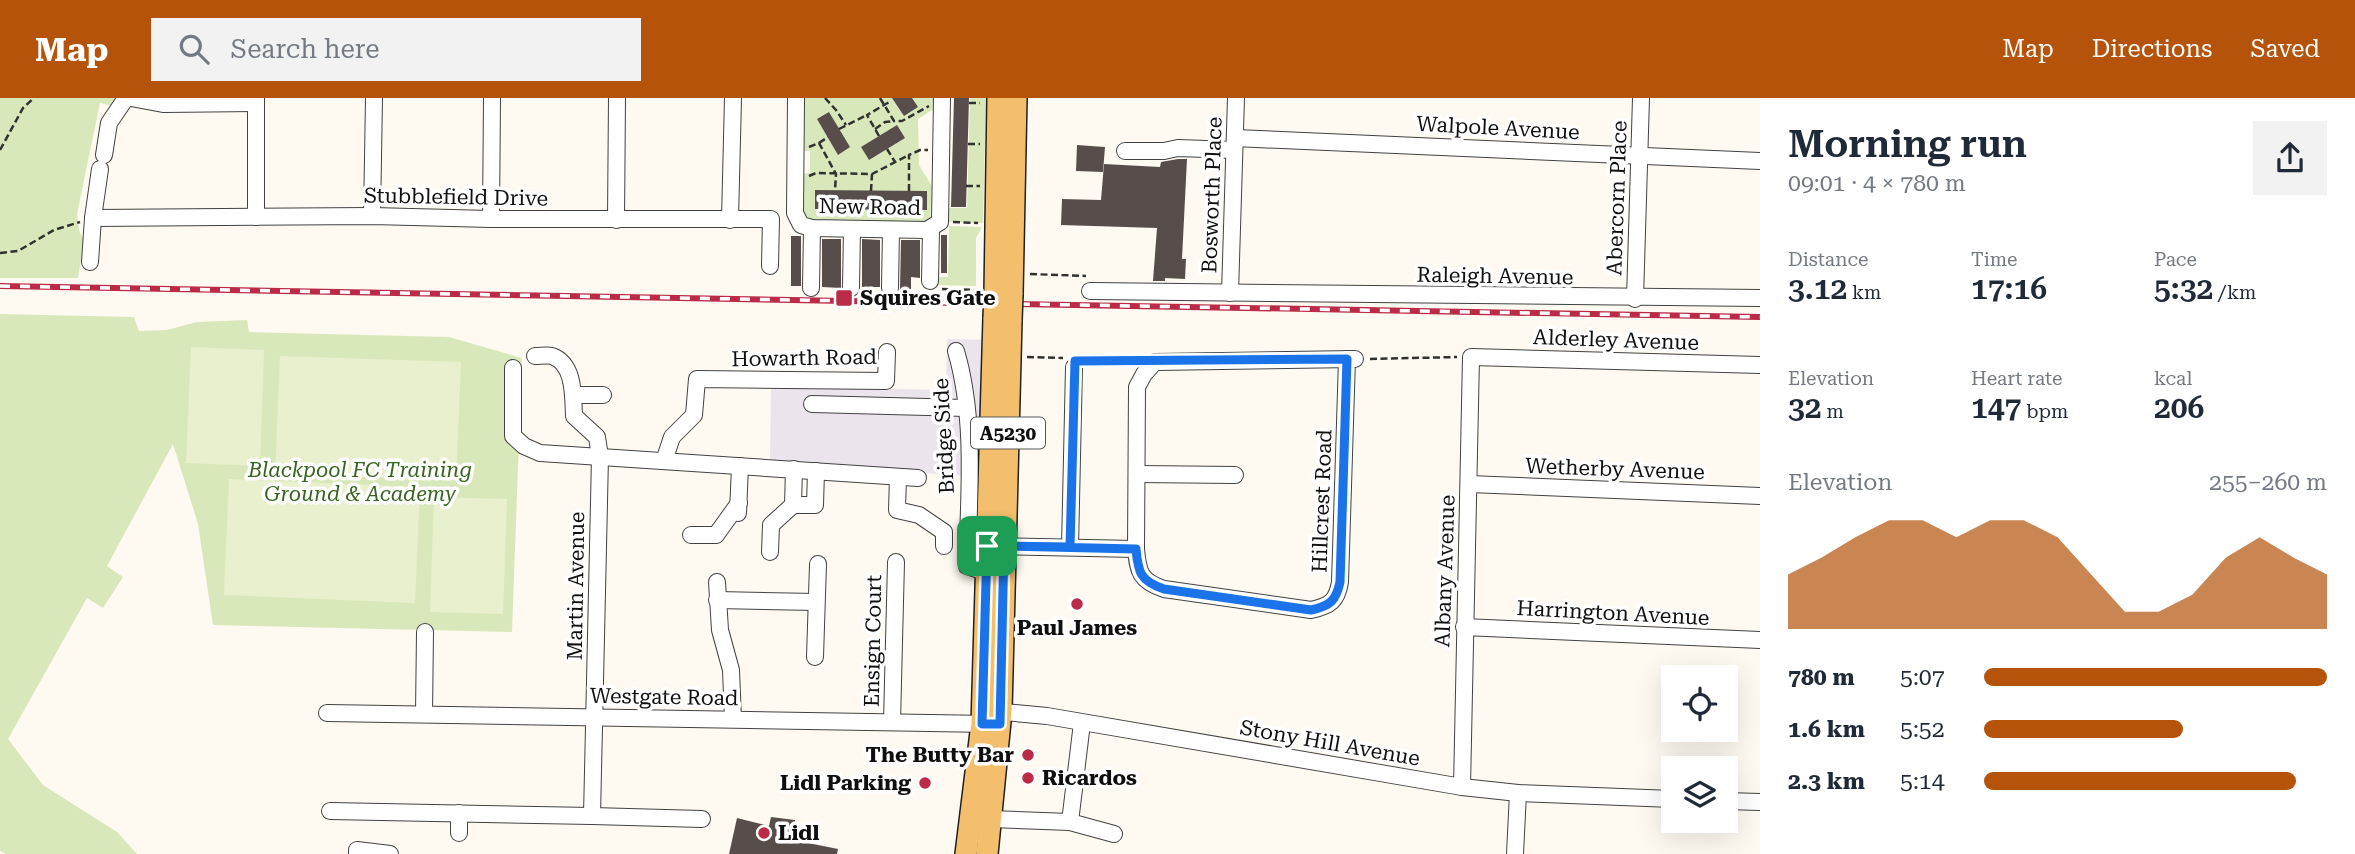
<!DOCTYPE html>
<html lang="en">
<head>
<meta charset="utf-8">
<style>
  :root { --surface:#fff; --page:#f2f2f3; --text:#1f2937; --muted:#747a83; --accent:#b45309 }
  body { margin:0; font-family:"Roboto Serif",serif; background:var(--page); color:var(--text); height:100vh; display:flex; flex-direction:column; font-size:26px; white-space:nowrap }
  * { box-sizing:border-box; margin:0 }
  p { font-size:23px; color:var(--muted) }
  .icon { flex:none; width:38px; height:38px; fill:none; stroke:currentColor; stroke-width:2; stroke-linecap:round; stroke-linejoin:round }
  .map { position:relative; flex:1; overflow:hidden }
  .sheet { display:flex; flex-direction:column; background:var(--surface); width:595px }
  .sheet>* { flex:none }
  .controls { position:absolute; left:1661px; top:567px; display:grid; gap:14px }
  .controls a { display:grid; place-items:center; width:77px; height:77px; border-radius:0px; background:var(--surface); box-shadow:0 7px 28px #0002; font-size:35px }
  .pin { position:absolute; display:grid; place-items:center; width:60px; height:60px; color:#fff; margin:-30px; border-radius:14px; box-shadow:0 4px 10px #0006 }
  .round { display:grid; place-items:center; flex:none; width:74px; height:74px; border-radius:0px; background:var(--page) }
  .summary { display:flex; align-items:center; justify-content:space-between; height:119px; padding:0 28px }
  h1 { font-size:38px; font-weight:600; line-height:52px }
  .stats { display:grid; grid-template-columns:repeat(3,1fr); gap:10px; height:119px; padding:7px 28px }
  .stats div { display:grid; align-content:center }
  .stats b { font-size:30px; font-weight:600 }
  .stats small { font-size:19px; font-weight:400 }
  .stats p { font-size:19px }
  .chart { height:196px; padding:14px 28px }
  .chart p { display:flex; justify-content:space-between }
  .chart svg { width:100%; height:126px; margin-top:7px; fill:var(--accent); opacity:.7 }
  ul { padding:0 28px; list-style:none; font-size:23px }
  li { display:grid; grid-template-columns:112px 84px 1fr; align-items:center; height:52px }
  li i { height:18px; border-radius:9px; background:var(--accent) }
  header { display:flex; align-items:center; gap:42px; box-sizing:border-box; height:98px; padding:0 35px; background:var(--accent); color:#fff }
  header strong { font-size:33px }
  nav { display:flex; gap:38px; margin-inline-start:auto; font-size:24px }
  .search { width:490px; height:63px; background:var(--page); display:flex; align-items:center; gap:18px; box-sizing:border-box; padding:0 24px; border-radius:0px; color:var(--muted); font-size:26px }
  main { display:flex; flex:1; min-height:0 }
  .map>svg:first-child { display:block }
  .industrial { fill:#ebe4ed }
  .green { fill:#d9e8bb }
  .pitch { fill:#e9f0cd }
  .building { fill:#574e4b }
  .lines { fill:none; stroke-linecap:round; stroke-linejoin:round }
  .minor-casing { stroke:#424242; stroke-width:18 }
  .major-casing { stroke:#202020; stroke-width:24 }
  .path { stroke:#313131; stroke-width:2.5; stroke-dasharray:7 3.5; stroke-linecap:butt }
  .minor { stroke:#fff; stroke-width:16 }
  .major { stroke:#f4bf6c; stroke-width:21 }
  .rail-casing { stroke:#bb2a47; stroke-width:6 }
  .rail { stroke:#fff; stroke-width:3.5; stroke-dasharray:10; stroke-linecap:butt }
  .major-bridge-casing { stroke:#202020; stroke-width:24; stroke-linecap:butt }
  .major-bridge { stroke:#f4bf6c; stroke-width:21 }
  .route-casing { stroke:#fff; stroke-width:14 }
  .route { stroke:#1a73e8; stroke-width:9 }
  .poi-dot { fill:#bb2a47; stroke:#fff; stroke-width:2.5 }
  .labels { text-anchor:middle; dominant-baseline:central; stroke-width:7; stroke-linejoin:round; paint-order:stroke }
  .shield { fill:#fff; stroke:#575757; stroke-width:2 }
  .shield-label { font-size:19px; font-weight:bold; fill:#0f0f0f }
  .street-label { font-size:21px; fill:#0f0f0f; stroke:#fff }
  .poi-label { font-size:21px; font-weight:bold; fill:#0f0f0f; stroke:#fff; text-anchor:start }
  .park-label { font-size:21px; font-style:italic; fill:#396520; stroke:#fff }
</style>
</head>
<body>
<header>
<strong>Map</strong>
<div class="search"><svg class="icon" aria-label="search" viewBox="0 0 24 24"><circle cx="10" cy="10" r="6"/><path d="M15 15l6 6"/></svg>Search here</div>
<nav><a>Map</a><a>Directions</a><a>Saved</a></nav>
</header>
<main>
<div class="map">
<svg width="1760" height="756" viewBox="0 0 1760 756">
  <rect width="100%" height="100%" fill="#fffaf1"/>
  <path class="industrial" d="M947 241 993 242 989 380 770 363 771 288 946 292Z"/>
  <g class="green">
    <path d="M0 0H116L112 8 100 5 77 116 79 132 84 143 78 180H0Z"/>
    <path d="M802 0H934V11L918 21 919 67 932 88 930 125 810 122 802 117V76L810 75V53H802Z"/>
    <path d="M970 0H986L983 125 949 124V110H967Z"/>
    <path d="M949 128 982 129 976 140V188L937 187V179H948Z"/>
    <path d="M0 216 134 219 139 233 167 232 197 224 247 222 249 234 449 239 522 260 512 534 213 527 198 426 173 346 107 468 123 479 103 510 87 500 8 641 43 687 117 734 137 756H6L0 753Z"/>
  </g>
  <g class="pitch">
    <path d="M191 249 264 252 260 368 186 365Z"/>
    <path d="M280 258 461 264 456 382 275 376Z"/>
    <path d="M229 381 420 389 415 505 224 497Z"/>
    <path d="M434 399 507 401 503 516 430 514Z"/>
  </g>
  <g class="building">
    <path d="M892 0H912L918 9 904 18Z"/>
    <path d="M954 0H969L966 109H951Z"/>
    <path d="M829 14 850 49 838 57 817 21Z"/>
    <path d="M897 27 905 40 869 62 861 49Z"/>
    <path d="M1077 47 1105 49 1103 74 1076 73Z"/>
    <path d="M1178 61H1187L1182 161H1186L1185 181 1165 180V183H1153L1157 130 1061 127 1062 101 1101 102 1104 66 1160 69 1161 64Z"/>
    <path d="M815 92 927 93V112L815 111Z"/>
    <rect x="941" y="137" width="6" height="38"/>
    <rect x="791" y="138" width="10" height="50"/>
    <path d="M822 141H841V190L822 189Z"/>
    <path d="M862 141 880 142V189H862Z"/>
    <path d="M901 142H920V180L911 179V191H900Z"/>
    <path d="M771 719 795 722 793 742 838 751 837 756H729L737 720 769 728Z"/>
  </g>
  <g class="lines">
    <g class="minor-casing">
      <g id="minor">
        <path d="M131 0 163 6 256 5"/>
        <path d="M256 0V119"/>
        <path d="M796 0 795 115 801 127 812 130 927 132 940 124 942 0"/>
        <path d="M1235 40 1760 63"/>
        <path d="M1125 53H1164L1178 50 1234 52"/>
        <path d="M104 57 109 25 126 0"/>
        <path d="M100 71 93 120 372 118 491 121H771L770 168"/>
        <path d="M372 118 374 0"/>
        <path d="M491 121 492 0"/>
        <path d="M616 122 617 0"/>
        <path d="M730 122 733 0"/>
        <path d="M90 164 93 120"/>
        <path d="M930 183 931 131"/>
        <path d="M811 190 812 130"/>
        <path d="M851 190 852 131"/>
        <path d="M890 190 891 132"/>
        <path d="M1090 193 1760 200"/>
        <path d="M1230 195 1236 0"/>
        <path d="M1635 201 1641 0"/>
        <path d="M956 253C976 321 969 398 967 468L997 478"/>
        <path d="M513 270V338L524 348 540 355 918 380"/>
        <path d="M573 297H603"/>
        <path d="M812 306 966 310"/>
        <path d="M664 363 672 339 694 317 697 281 886 283 887 254"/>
        <path d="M794 371 793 407H815L816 373"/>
        <path d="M1138 376 1235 377"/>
        <path d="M898 379 897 412 919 417 944 434V448"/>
        <path d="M1469 386 1760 398"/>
        <path d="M738 415 740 368"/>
        <path d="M691 437H716L739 405"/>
        <path d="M994 448 1136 451C1138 474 1140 483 1164 491L1311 512C1330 508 1337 503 1340 484L1347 261"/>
        <path d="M1070 449 1074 269"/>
        <path d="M1136 451 1137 289 1144 276 1155 264 1355 261"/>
        <path d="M770 454 771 427 793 407"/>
        <path d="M717 484 720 532 731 572 733 621"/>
        <path d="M717 502 816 504"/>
        <path d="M1464 529 1760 542"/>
        <path d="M815 559 818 466"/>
        <path d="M993 613 1047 618 1462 689 1518 695 1673 701"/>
        <path d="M327 615 990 626"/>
        <path d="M424 616 425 534"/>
        <path d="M892 624 896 464"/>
        <path d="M1082 625 1070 724 1114 736"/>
        <path d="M1462 689 1471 259 1760 267"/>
        <path d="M1726 703 1760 704"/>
        <path d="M330 713 592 718 600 359 597 339 574 318C573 299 575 266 552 258 547 257 540 258 535 258"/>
        <path d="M592 718 702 721"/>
        <path d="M991 721 1070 724"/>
        <path d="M459 735V715"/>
        <path d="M357 756V752L390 756"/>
        <path d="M1515 756 1518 695"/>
      </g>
    </g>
    <g class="major-casing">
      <g id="major">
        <path d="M995 195 998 0"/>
        <path d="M1012 196 1016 0"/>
        <path d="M966 756 982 626 994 220"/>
        <path d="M987 756 1001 613 1011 222"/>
      </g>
    </g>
    <g class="path">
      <path d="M825 0 836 12 846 27"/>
      <path d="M880 0 894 23H902L929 8"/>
      <path d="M969 5H980"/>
      <path d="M839 31 867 17"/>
      <path d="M875 31 885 24 894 23"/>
      <path d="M879 38 867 17 891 3"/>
      <path d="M819 45 828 39"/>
      <path d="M968 46H980"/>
      <path d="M809 49 819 45 836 76 835 92"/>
      <path d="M887 51 895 64"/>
      <path d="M0 52 23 10 34 0"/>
      <path d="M809 78 816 75 872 76 909 57"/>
      <path d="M966 88H980"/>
      <path d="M871 93 872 76"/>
      <path d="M909 93V57L920 52H928"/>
      <path d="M953 124 978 125"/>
      <path d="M0 155 18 153 54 132 80 124"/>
      <path d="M1030 176 1086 178"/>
      <path d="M942 191 977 192"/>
      <path d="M1027 259 1063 260"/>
      <path d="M1370 261 1457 259"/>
      <path d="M1088 263H1137"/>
    </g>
    <use href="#minor" class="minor"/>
    <use href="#major" class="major"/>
    <g class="rail-casing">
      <path id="rail" d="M0 188 1760 219"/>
    </g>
    <use href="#rail" class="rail"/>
    <g class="major-bridge-casing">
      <g id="major-bridge">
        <path d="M994 220 995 195"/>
        <path d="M1011 222 1012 196"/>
      </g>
    </g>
    <use href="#major-bridge" class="major-bridge"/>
  </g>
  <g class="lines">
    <g class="route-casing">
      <path id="route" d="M987 448 982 626H1000L1004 448 1136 451C1138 474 1140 483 1164 491L1311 512C1330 508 1336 503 1340 484L1347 261 1075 263 1070 449 987 448"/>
    </g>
    <use href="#route" class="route"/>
  </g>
  <g class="poi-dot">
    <rect x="835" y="191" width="18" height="18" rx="3.5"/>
    <circle cx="1077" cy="506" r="7"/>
    <circle cx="1028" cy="657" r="7"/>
    <circle cx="1028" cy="680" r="7"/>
    <circle cx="925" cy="685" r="7"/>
    <circle cx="764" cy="735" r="7"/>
  </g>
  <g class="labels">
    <rect class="shield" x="971" y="319.5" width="74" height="31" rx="5"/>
    <g class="shield-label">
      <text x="1008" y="335">A5230</text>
    </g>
    <g class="street-label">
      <text transform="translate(1498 30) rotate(3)">Walpole Avenue</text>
      <text transform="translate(1212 97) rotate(-88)">Bosworth Place</text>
      <text transform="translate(456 99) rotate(1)">Stubblefield Drive</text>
      <text transform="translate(1617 100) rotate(-88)">Abercorn Place</text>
      <text transform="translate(870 109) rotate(1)">New Road</text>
      <text transform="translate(1495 178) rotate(1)">Raleigh Avenue</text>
      <text transform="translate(1616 242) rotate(2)">Alderley Avenue</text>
      <text transform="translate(804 260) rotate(-1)">Howarth Road</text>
      <text transform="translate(944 338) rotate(-93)">Bridge Side</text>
      <text transform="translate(1615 371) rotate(2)">Wetherby Avenue</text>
      <text transform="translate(1322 403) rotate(-88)">Hillcrest Road</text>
      <text transform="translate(1445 473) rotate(-88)">Albany Avenue</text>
      <text transform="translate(576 488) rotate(-89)">Martin Avenue</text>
      <text transform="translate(1613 515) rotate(3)">Harrington Avenue</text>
      <text transform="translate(873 543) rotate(-89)">Ensign Court</text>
      <text transform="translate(664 599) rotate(1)">Westgate Road</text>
      <text transform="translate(1330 645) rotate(10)">Stony Hill Avenue</text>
    </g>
    <g class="poi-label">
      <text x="860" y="200">Squires Gate</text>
      <text x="1077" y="530" text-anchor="middle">Paul James</text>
      <text x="1014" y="657" text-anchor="end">The Butty Bar</text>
      <text x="1042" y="680">Ricardos</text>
      <text x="911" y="685" text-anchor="end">Lidl Parking</text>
      <text x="778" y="735">Lidl</text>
    </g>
    <g class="park-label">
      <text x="360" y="372">Blackpool FC Training<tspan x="360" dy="24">Ground &amp; Academy</tspan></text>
    </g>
  </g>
</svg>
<div class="controls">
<a><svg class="icon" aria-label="locate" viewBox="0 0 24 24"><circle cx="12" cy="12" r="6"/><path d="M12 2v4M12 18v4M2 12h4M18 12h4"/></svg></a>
<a><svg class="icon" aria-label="layers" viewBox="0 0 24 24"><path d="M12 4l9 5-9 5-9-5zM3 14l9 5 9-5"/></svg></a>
</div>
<div class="pin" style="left:987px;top:448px;background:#1e9e55"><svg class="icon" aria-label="arrive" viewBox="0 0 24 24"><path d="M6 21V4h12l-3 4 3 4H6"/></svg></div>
</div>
<section class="sheet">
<div class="summary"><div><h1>Morning run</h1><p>09:01 · 4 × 780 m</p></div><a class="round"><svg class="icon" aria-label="share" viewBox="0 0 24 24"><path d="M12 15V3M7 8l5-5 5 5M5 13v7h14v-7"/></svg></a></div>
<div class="stats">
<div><p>Distance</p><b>3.12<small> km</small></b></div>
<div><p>Time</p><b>17:16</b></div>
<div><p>Pace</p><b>5:32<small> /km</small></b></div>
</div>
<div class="stats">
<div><p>Elevation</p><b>32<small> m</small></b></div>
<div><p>Heart rate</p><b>147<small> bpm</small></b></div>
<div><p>kcal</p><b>206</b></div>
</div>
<div class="chart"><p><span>Elevation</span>255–260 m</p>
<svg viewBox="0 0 160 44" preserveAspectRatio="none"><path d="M0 44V25L10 19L20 12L30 6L40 6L50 12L60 6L70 6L80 12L90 25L100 38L110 38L120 32L130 19L140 12L150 19L160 25V44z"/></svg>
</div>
<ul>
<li><b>780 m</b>5:07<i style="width:100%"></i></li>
<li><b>1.6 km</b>5:52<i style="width:58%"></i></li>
<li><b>2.3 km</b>5:14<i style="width:91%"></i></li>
</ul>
</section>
</main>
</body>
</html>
